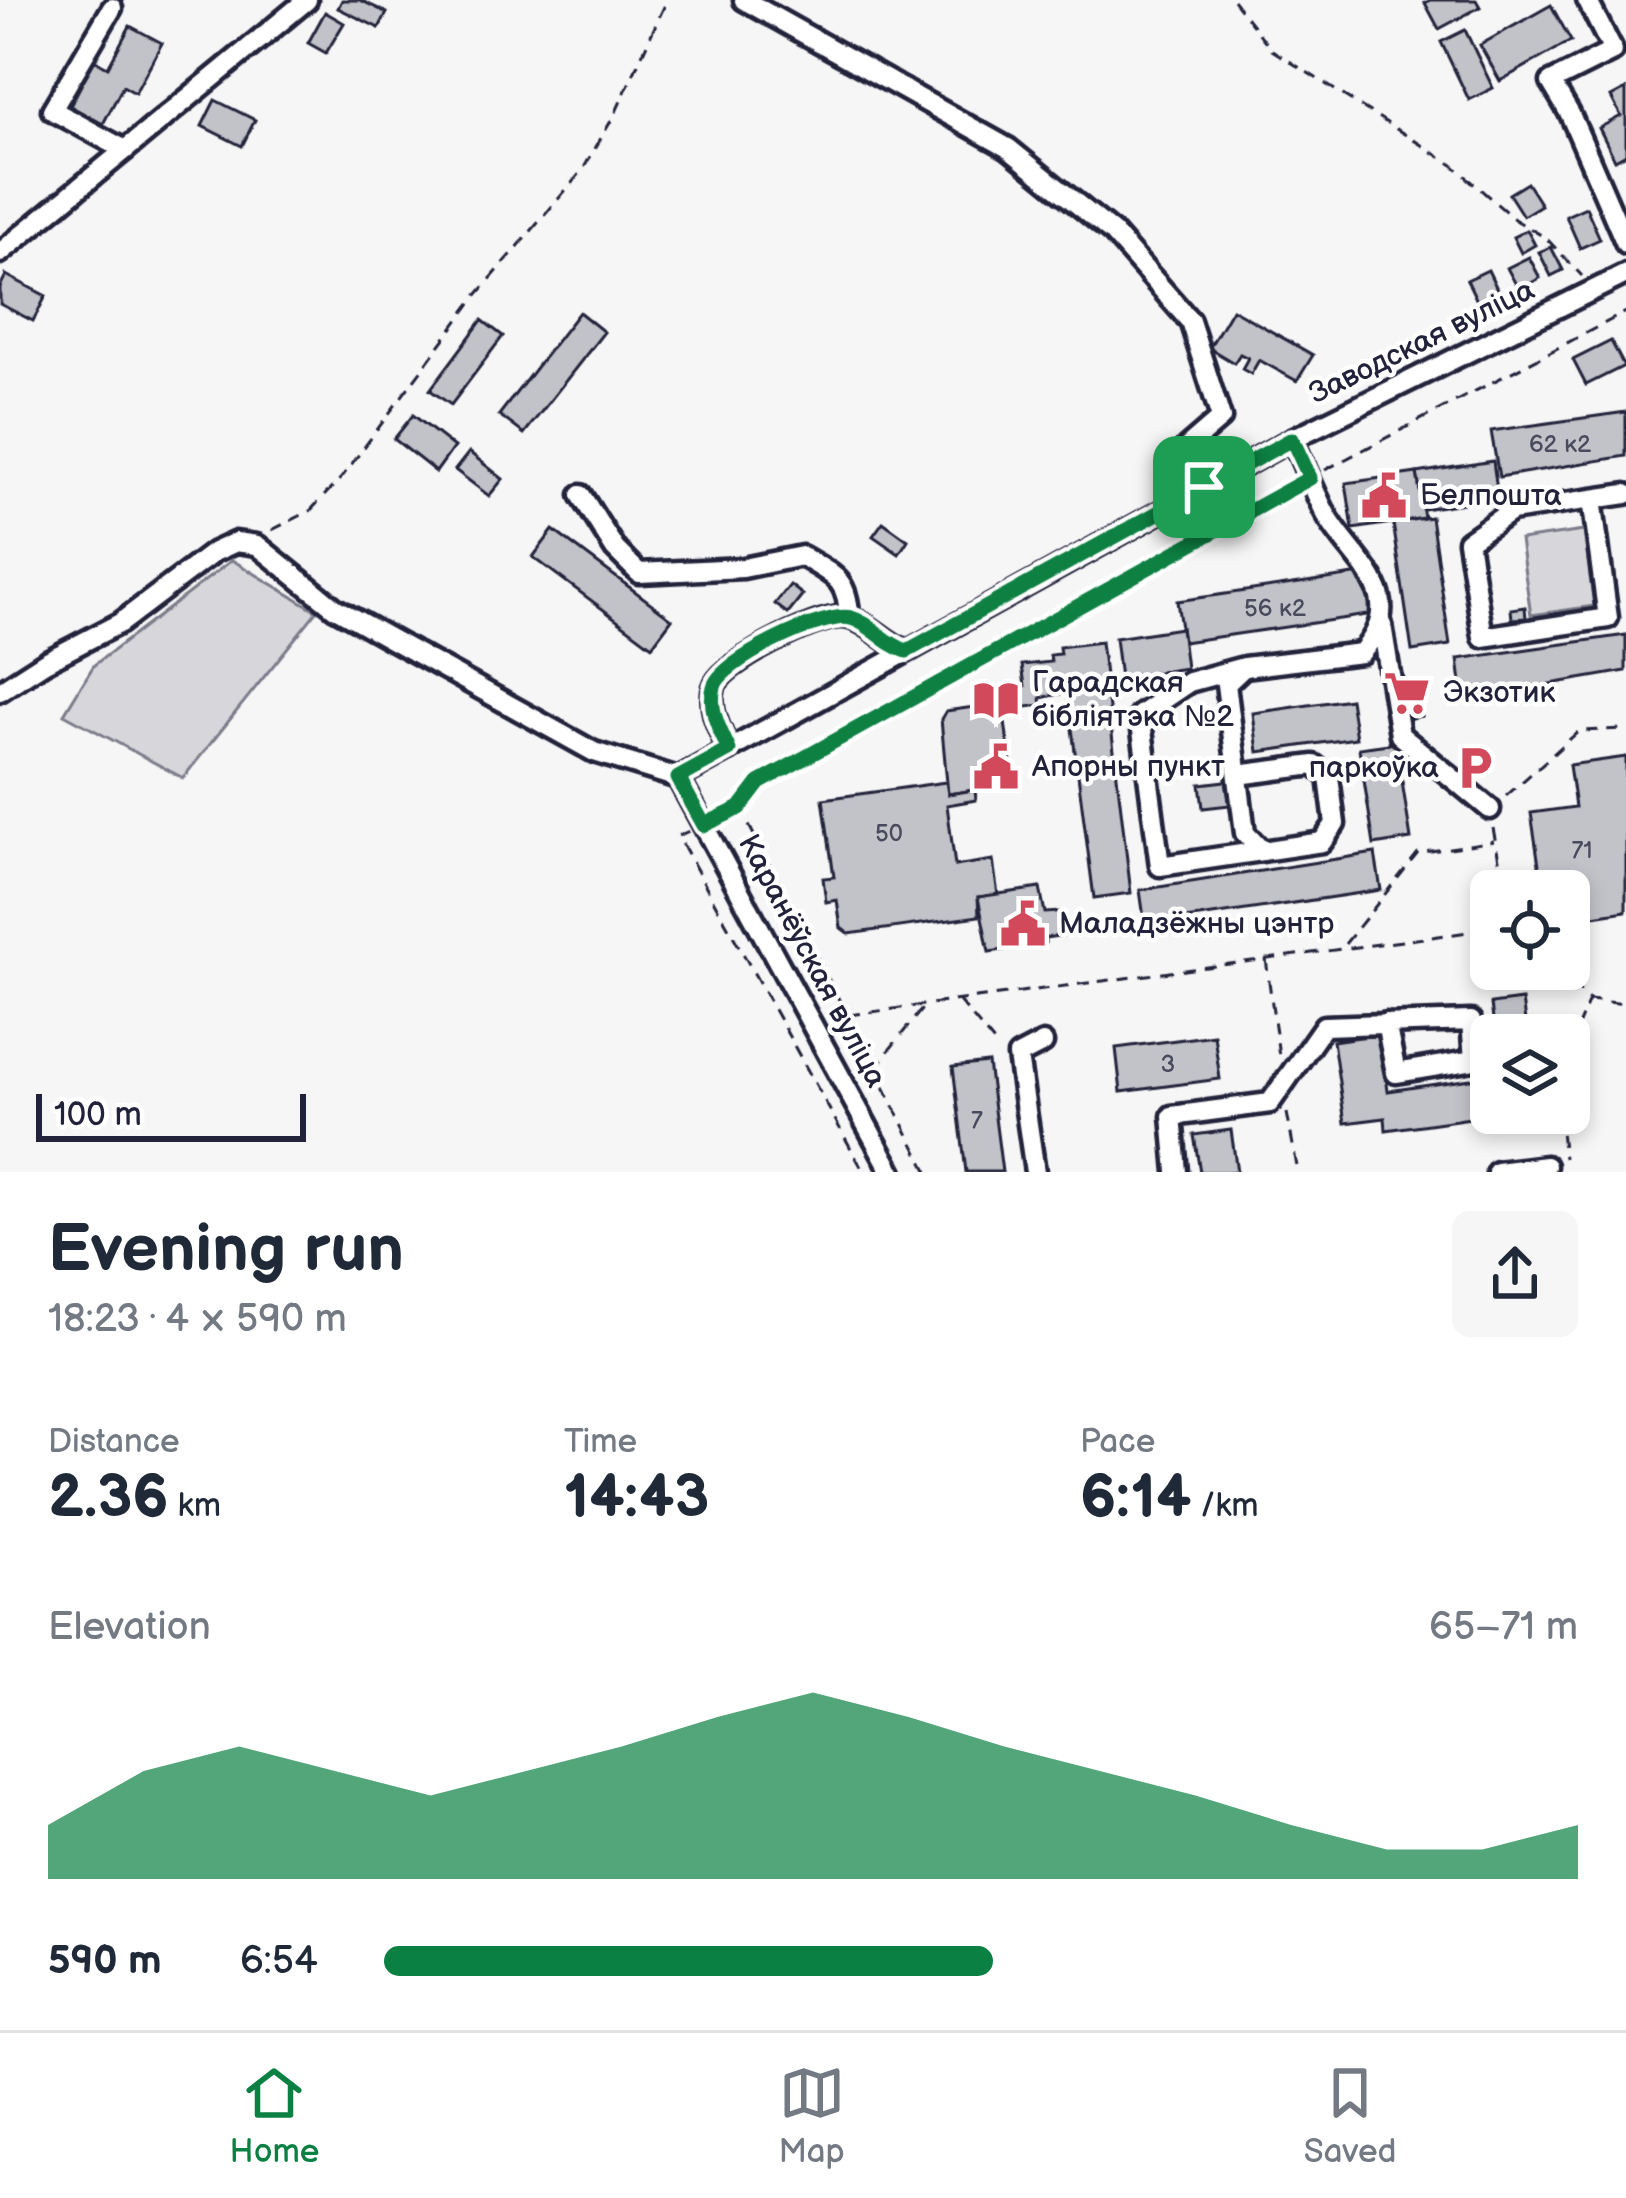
<!DOCTYPE html>
<html lang="en">
<head>
<meta charset="utf-8">
<style>
  :root { --surface:#fff; --page:#f6f6f7; --text:#1f2937; --muted:#747a83; --line:#e0e1e3; --accent:#0b8043 }
  body { margin:0; font-family:"Balsamiq Sans",sans-serif; background:var(--page); color:var(--text); height:100vh; display:flex; flex-direction:column; font-size:45px; white-space:nowrap }
  * { box-sizing:border-box; margin:0 }
  p { font-size:39px; color:var(--muted) }
  .icon { flex:none; width:66px; height:66px; fill:none; stroke:currentColor; stroke-width:2; stroke-linecap:round; stroke-linejoin:round }
  .map { position:relative; height:1172px; overflow:hidden }
  .drawer { display:flex; flex-direction:column; background:var(--surface); flex:1 }
  .drawer>* { flex:none }
  .buttons { position:absolute; left:1470px; top:870px; display:grid; gap:24px }
  .buttons a { display:grid; place-items:center; width:120px; height:120px; border-radius:18px; background:var(--surface); box-shadow:0 6px 18px #0003; font-size:60px }
  .scale { position:absolute; left:36px; bottom:30px; width:270px; box-sizing:border-box; padding-left:12px; border:6px solid #22223b; border-top:0; font-size:33px; line-height:42px; white-space:nowrap; color:#22223b; -webkit-text-stroke:9px #fff; paint-order:stroke }
  .pin { position:absolute; display:grid; place-items:center; width:102px; height:102px; color:#fff; margin:-51px; border-radius:24px; box-shadow:0 6px 18px #0006 }
  .round { display:grid; place-items:center; flex:none; width:126px; height:126px; border-radius:18px; background:var(--page) }
  .head { display:flex; align-items:center; justify-content:space-between; height:204px; padding:0 48px }
  h1 { font-size:66px; font-weight:700; line-height:90px }
  .stats { display:grid; grid-template-columns:repeat(3,1fr); gap:18px; height:204px; padding:12px 48px }
  .stats div { display:grid; align-content:center }
  .stats b { font-size:60px; font-weight:700 }
  .stats small { font-size:33px; font-weight:400 }
  .stats p { font-size:33px }
  .chart { height:336px; padding:24px 48px }
  .chart p { display:flex; justify-content:space-between }
  .chart svg { width:100%; height:216px; margin-top:12px; fill:var(--accent); opacity:.7 }
  ul { padding:0 48px; list-style:none; font-size:39px }
  li { display:grid; grid-template-columns:192px 144px 1fr; align-items:center; height:90px }
  li i { height:30px; border-radius:15px; background:var(--accent) }
  .tab-bar { display:flex; justify-content:space-around; align-items:center; height:168px; border-top:3px solid var(--line); background:var(--surface); font-size:33px; color:var(--muted) }
  .tab-bar a { display:grid; justify-items:center; gap:6px }
  .tab-bar .active { color:var(--accent) }
  .map>svg:first-child { display:block }
  .green { fill:#d7d7db; stroke:#7c7c8b; stroke-width:3 }
  .building { fill:#c2c2c9; stroke:#22223b; stroke-width:3 }
  .lines { fill:none; stroke-linecap:round; stroke-linejoin:round }
  .minor-casing { stroke:#22223b; stroke-width:27 }
  .path { stroke:#22223b; stroke-width:3; stroke-dasharray:12 9; stroke-linecap:butt }
  .minor { stroke:#fff; stroke-width:18 }
  .route-casing { stroke:#fff; stroke-width:24 }
  .route { stroke:#0b8043; stroke-width:15 }
  .labels { text-anchor:middle; dominant-baseline:central; stroke-width:9; stroke-linejoin:round; paint-order:stroke }
  .number-label { font-size:24px; fill:#4a4a5e }
  .street-label { font-size:30px; fill:#22223b; stroke:#fff }
  .poi-label { font-size:30px; fill:#22223b; stroke:#fff; text-anchor:start }
</style>
</head>
<body>
<div class="map">
<svg width="1626" height="1172" viewBox="0 0 1626 1172">
  <rect width="100%" height="100%" fill="#f6f6f7"/>
  <filter id="ink" filterUnits="userSpaceOnUse"><feTurbulence type="fractalNoise" baseFrequency=".00833" numOctaves="2"/><feDisplacementMap in="SourceGraphic" scale="24" xChannelSelector="R" yChannelSelector="G"/><feConvolveMatrix kernelMatrix="1 2 1 2 8 2 1 2 1" color-interpolation-filters="sRGB"/></filter>
  <g filter="url(#ink)">
    <g class="green">
      <path d="M1584 531 1594 606 1531 615 1520 540Z"/>
      <path d="M232 560 317 611 183 778 64 714 94 665Z"/>
    </g>
    <g class="building">
      <path d="M342 0H360L387 13 379 28 338 8Z"/>
      <path d="M1431 0H1476L1480 7 1439 29 1425 3Z"/>
      <path d="M1551 5 1571 41 1500 81 1480 45Z"/>
      <path d="M325 12 344 23 326 53 308 43Z"/>
      <path d="M130 26 162 43 135 93 123 86 103 124 70 106 94 60 108 67Z"/>
      <path d="M1465 30 1493 88 1469 100 1441 42Z"/>
      <path d="M1626 89V154L1615 160 1599 128 1621 116 1611 97Z"/>
      <path d="M215 100 255 120 242 146 202 126Z"/>
      <path d="M1527 183 1541 205 1523 216 1509 194Z"/>
      <path d="M1586 207 1600 239 1580 248 1566 216Z"/>
      <path d="M1527 230 1535 245 1521 253 1513 237Z"/>
      <path d="M1551 247 1563 270 1551 276 1539 252Z"/>
      <path d="M1529 257 1540 278 1519 290 1507 268Z"/>
      <path d="M1488 270 1500 295 1479 305 1467 280Z"/>
      <path d="M6 275 46 296 33 321 0 304V287Z"/>
      <path d="M1232 309 1313 355 1297 381 1259 360 1251 374 1242 369 1248 358 1240 354 1234 363 1209 348Z"/>
      <path d="M579 312 604 332 524 434 499 415Z"/>
      <path d="M482 320 503 336 451 405 430 390Z"/>
      <path d="M1611 341 1624 366 1586 385 1573 360Z"/>
      <path d="M1626 412V456L1499 477 1491 431Z"/>
      <path d="M413 415 454 447 436 472 394 439Z"/>
      <path d="M469 452 503 479 489 496 455 470Z"/>
      <path d="M1493 461 1498 498 1423 509 1417 473Z"/>
      <path d="M1417 473 1424 518 1353 529 1346 483Z"/>
      <path d="M1431 517 1450 645 1412 651 1393 523Z"/>
      <path d="M883 522 908 540 899 554 873 536Z"/>
      <path d="M553 530 672 619 652 646 533 557Z"/>
      <path d="M1368 573 1374 614 1183 642 1177 601Z"/>
      <path d="M790 585 803 595 788 614 775 604Z"/>
      <path d="M1525 607 1526 618 1512 619 1511 609Z"/>
      <path d="M1181 628 1186 668 1120 678 1115 638Z"/>
      <path d="M1626 635V671L1463 699 1458 659Z"/>
      <path d="M1101 642 1106 684 1041 698 1042 705 1003 710 1000 689 1025 686 1022 665 1051 662 1050 655 1060 654 1059 647Z"/>
      <path d="M1106 684 1131 893 1094 898 1067 690Z"/>
      <path d="M1417 685 1422 716 1406 719 1400 688Z"/>
      <path d="M1001 695 1014 784 948 794 941 719 946 711 982 706 981 698Z"/>
      <path d="M1350 699 1356 738 1258 752 1253 713Z"/>
      <path d="M1396 743 1411 839 1374 845 1359 748Z"/>
      <path d="M1626 757V911L1587 917 1583 886 1543 891 1531 813 1575 807 1569 765Z"/>
      <path d="M1226 781 1230 805 1203 808 1200 784Z"/>
      <path d="M946 782 948 794 975 790 976 800 947 805 955 866 993 860 998 895 978 897 979 916 849 934 841 928 837 900 826 902 823 878 834 877 823 799Z"/>
      <path d="M1375 853 1381 890 1145 925 1140 890Z"/>
      <path d="M1040 888 1045 913 1060 912 1065 935 1045 938V944L989 952 978 897Z"/>
      <path d="M1522 1000 1527 1035H1495L1491 1004Z"/>
      <path d="M1380 1034 1388 1091 1491 1076V1113L1499 1114 1386 1130 1385 1118 1345 1123 1333 1041Z"/>
      <path d="M1214 1035 1220 1079 1121 1092 1116 1048Z"/>
      <path d="M988 1063 1002 1172H966L953 1067Z"/>
      <path d="M1231 1130 1237 1172H1200L1194 1135Z"/>
    </g>
    <g class="lines">
      <g class="minor-casing">
        <g id="minor">
          <path d="M744 0 1008 148 1113 233 1190 321 1221 418 1184 450 1204 487"/>
          <path d="M1587 0 1613 51 1551 82 1570 114 1626 244"/>
          <path d="M112 8 52 110 125 150"/>
          <path d="M0 253 307 0"/>
          <path d="M581 495 615 549 639 573 743 568 802 556C833 575 848 578 849 617"/>
          <path d="M1592 499 1608 618 1483 637 1468 541 1511 511 1626 494"/>
          <path d="M1382 625 1400 735 1490 809"/>
          <path d="M1240 668 1189 682 1140 715 1160 866 1262 851"/>
          <path d="M0 691 45 662 120 623 214 552 236 542 257 545 335 608 594 752 678 778"/>
          <path d="M729 750C720 730 708 710 714 687 719 664 818 615 842 617 867 618 883 643 907 651"/>
          <path d="M1238 775 1314 765 1329 777 1335 824 1322 842 1262 851 1245 833 1226 684 1244 667 1361 653C1413 595 1352 561 1327 516 1314 492 1304 464 1292 439"/>
          <path d="M678 778 1292 439 1626 274"/>
          <path d="M678 778 892 1172"/>
          <path d="M1035 1172 1018 1056 1043 1043"/>
          <path d="M1177 1172 1172 1116 1270 1103 1324 1026 1471 1021 1474 1060 1396 1073 1386 1023"/>
          <path d="M1497 1172 1546 1166"/>
        </g>
      </g>
      <g class="path">
        <path d="M1233 0 1272 50 1453 165 1514 219 1546 238 1582 276"/>
        <path d="M1325 470 1626 312"/>
        <path d="M272 530 310 511 342 477 477 295 582 171 615 114 667 0"/>
        <path d="M1506 796 1579 731 1626 729"/>
        <path d="M720 818 738 809"/>
        <path d="M1493 828 1505 891"/>
        <path d="M689 831 678 836 864 1172"/>
        <path d="M1345 944 1418 853 1494 841"/>
        <path d="M1266 959 1279 1056"/>
        <path d="M1557 969 1589 1000 1626 1004"/>
        <path d="M959 1001 999 1049"/>
        <path d="M849 1015 1491 929"/>
        <path d="M1569 1047 1589 1000"/>
        <path d="M875 1068 925 1005"/>
        <path d="M1287 1113 1298 1172"/>
        <path d="M1559 1113 1564 1158"/>
        <path d="M928 1172 740 808 759 783 1295 485"/>
      </g>
      <use href="#minor" class="minor"/>
    </g>
  </g>
  <g class="lines" filter="url(#ink)">
    <g class="route-casing">
      <path id="route" d="M1292 439 1310 478 759 783 740 808 704 825 678 778 729 750C720 730 708 710 714 687 720 661 825 611 851 618 871 623 884 644 907 651Z"/>
    </g>
    <use href="#route" class="route"/>
  </g>
  <defs>
    <g id="civic-bare" transform="scale(3.6)"><path d="M-.6-6.5H3V-4.5H.6V-3L4-1V1h2V6H-6V1h2V-1L-.6-3ZM-1.2 2.5V6h2.4V2.5Z" fill="#d1495b" stroke="#fff" stroke-width="2.5" paint-order="stroke"/></g>
    <g id="supermarket-bare" transform="scale(3.6)"><path d="M-6-5.5h2.5l.6 2H6L4.5 2H-2.5L-4.4-4H-6ZM-1.5 3.2a1.3 1.3 0 1 0 .1 0ZM3 3.2a1.3 1.3 0 1 0 .1 0Z" fill="#d1495b" stroke="#fff" stroke-width="2.5" paint-order="stroke"/></g>
    <g id="library-bare" transform="scale(3.6)"><path d="M-6-4Q-3-5.5-.7-3.5V5Q-3 3-6 4ZM6-4Q3-5.5 .7-3.5V5Q3 3 6 4Z" fill="#d1495b" stroke="#fff" stroke-width="2.5" paint-order="stroke"/></g>
    <g id="parking-bare" transform="scale(3.6)"><path d="M-3.5-5.5H1a3.5 3.5 0 0 1 0 7H-1V5.5H-3.5ZM-1-3.4V-.6H.8a1.4 1.4 0 0 0 0-2.8Z" fill="#d1495b" stroke="#fff" stroke-width="2.5" paint-order="stroke"/></g>
  </defs>
  <g fill-rule="evenodd">
    <use href="#civic-bare" x="1384" y="496"/>
    <use href="#supermarket-bare" x="1407" y="693"/>
    <use href="#library-bare" x="996" y="700"/>
    <use href="#civic-bare" x="996" y="767"/>
    <use href="#parking-bare" x="1475" y="768"/>
    <use href="#civic-bare" x="1023" y="924"/>
  </g>
  <g class="labels">
    <g class="number-label">
      <text x="1560" y="444">62 к2</text>
      <text x="1275" y="608">56 к2</text>
      <text x="889" y="833">50</text>
      <text x="1582" y="850">71</text>
      <text x="1168" y="1064">3</text>
      <text x="977" y="1120">7</text>
    </g>
    <g class="street-label">
      <text transform="translate(1422 342) rotate(-26)">Заводская вуліца</text>
      <text transform="translate(812 961) rotate(62)">Каранёўская вуліца</text>
    </g>
    <g class="poi-label">
      <text x="1420" y="496">Белпошта</text>
      <text x="1032" y="683">Гарадская<tspan x="1032" dy="34">бібліятэка №2</tspan></text>
      <text x="1443" y="693">Экзотик</text>
      <text x="1032" y="767">Апорны пункт</text>
      <text x="1439" y="768" text-anchor="end">паркоўка</text>
      <text x="1059" y="924">Маладзёжны цэнтр</text>
    </g>
  </g>
</svg>
<div class="buttons">
<a><svg class="icon" aria-label="locate" viewBox="0 0 24 24"><circle cx="12" cy="12" r="6"/><path d="M12 2v4M12 18v4M2 12h4M18 12h4"/></svg></a>
<a><svg class="icon" aria-label="layers" viewBox="0 0 24 24"><path d="M12 4l9 5-9 5-9-5zM3 14l9 5 9-5"/></svg></a>
</div>
<div class="scale">100 m</div>
<div class="pin" style="left:1204px;top:487px;background:#1e9e55"><svg class="icon" aria-label="arrive" viewBox="0 0 24 24"><path d="M6 21V4h12l-3 4 3 4H6"/></svg></div>
</div>
<section class="drawer">
<div class="head"><div><h1>Evening run</h1><p>18:23 · 4 × 590 m</p></div><a class="round"><svg class="icon" aria-label="share" viewBox="0 0 24 24"><path d="M12 15V3M7 8l5-5 5 5M5 13v7h14v-7"/></svg></a></div>
<div class="stats">
<div><p>Distance</p><b>2.36<small> km</small></b></div>
<div><p>Time</p><b>14:43</b></div>
<div><p>Pace</p><b>6:14<small> /km</small></b></div>
</div>
<div class="chart"><p><span>Elevation</span>65–71 m</p>
<svg viewBox="0 0 160 44" preserveAspectRatio="none"><path d="M0 44V33L10 22L20 17L30 22L40 27L50 22L60 17L70 11L80 6L90 11L100 17L110 22L120 27L130 33L140 38L150 38L160 33V44z"/></svg>
</div>
<ul>
<li><b>590 m</b>6:54<i style="width:51%"></i></li>
</ul>
</section>
<nav class="tab-bar">
<a class="active"><svg class="icon" aria-label="home" viewBox="0 0 24 24"><path d="M3 11l9-7 9 7M6 9v11h12V9"/></svg>Home</a>
<a><svg class="icon" aria-label="map" viewBox="0 0 24 24"><path d="M3 6l6-2 6 2 6-2v14l-6 2-6-2-6 2zM9 4v14M15 6v14"/></svg>Map</a>
<a><svg class="icon" aria-label="saved" viewBox="0 0 24 24"><path d="M7 4h10v16l-5-4-5 4z"/></svg>Saved</a>
</nav>
</body>
</html>
